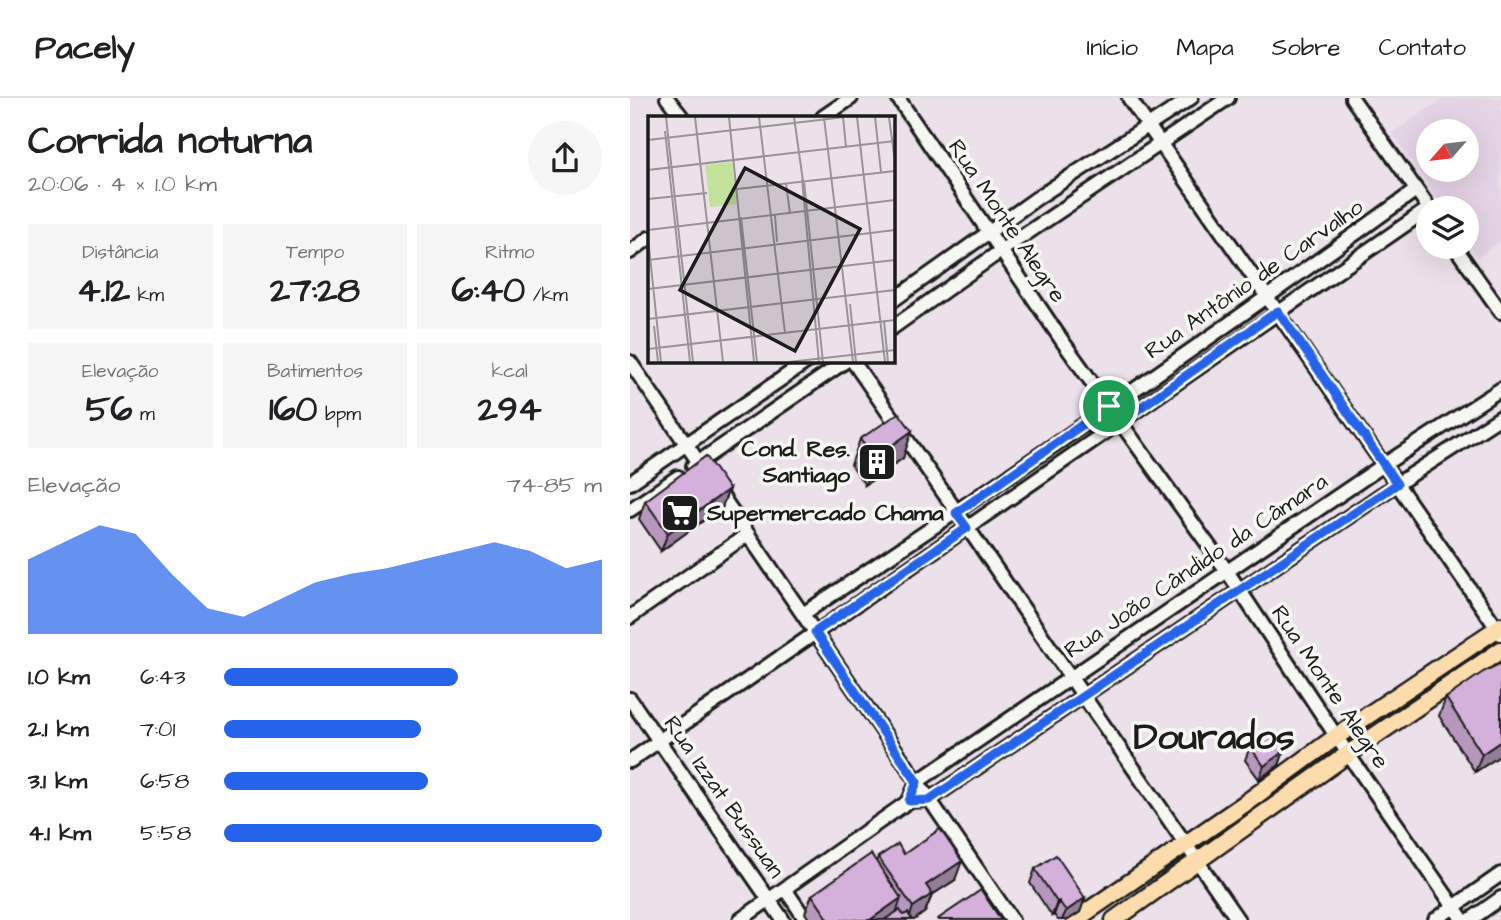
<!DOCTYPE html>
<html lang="pt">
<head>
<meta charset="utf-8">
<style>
  :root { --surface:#fff; --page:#f6f6f6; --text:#202124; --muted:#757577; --line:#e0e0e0; --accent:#2563eb }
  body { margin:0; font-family:"Architects Daughter",sans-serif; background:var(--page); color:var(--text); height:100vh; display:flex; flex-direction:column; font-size:26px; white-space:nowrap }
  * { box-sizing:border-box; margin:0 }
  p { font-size:23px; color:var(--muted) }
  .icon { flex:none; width:38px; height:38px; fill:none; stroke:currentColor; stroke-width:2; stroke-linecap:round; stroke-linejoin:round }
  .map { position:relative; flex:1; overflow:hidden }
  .sheet { display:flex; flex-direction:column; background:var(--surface); width:630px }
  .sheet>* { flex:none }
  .needle { width:46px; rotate:242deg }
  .fabs { position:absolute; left:786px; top:21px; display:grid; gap:14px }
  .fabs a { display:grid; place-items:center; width:63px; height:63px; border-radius:50%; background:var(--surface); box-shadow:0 7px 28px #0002; font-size:35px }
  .pin { position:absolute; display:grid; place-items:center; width:60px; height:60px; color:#fff; margin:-30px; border:4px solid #fff; border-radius:50%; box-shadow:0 2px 7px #0007 }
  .round { display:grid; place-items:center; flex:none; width:74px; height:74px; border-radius:37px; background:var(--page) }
  .head { display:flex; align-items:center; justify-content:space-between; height:119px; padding:0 28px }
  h1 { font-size:38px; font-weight:800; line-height:52px }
  .metrics { display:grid; grid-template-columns:repeat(3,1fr); gap:10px; height:119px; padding:7px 28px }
  .metrics div { display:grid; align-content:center; border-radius:0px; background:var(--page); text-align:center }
  .metrics b { font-size:35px; font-weight:800 }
  .metrics small { font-size:19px; font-weight:400 }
  .metrics p { font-size:19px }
  .chart { height:196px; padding:14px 28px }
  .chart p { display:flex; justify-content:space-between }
  .chart svg { width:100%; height:126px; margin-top:7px; fill:var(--accent); opacity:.7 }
  ul { padding:0 28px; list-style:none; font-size:23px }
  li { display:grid; grid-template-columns:112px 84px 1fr; align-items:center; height:52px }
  li i { height:18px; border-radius:9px; background:var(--accent) }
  header { display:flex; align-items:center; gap:42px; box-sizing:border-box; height:98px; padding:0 35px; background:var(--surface); border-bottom:2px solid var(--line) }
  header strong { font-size:33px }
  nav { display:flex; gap:38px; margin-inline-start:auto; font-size:24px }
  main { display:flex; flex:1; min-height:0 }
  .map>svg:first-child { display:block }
  .built { fill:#e5d3e6; fill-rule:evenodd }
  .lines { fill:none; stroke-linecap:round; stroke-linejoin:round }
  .minor-casing { stroke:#1c1c1c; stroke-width:18 }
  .major-casing { stroke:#1c1c1c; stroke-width:21 }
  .minor { stroke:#f6f6f2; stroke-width:12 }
  .major { stroke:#fcdcac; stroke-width:16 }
  .wall { fill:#b698bc; stroke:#1c1c1c; stroke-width:2 }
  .shaded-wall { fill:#947c99; stroke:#1c1c1c; stroke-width:2 }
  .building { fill:#d4b1db; stroke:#1c1c1c; stroke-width:2 }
  .route-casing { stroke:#fff; stroke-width:14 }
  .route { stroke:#2563eb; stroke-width:9 }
  .labels { text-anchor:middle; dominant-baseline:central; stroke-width:7; stroke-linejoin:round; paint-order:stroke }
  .street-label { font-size:23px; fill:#1c1c1c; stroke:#f6f6f2 }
  .poi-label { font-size:23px; font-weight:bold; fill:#1c1c1c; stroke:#f6f6f2; text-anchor:end }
  .town-label { font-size:37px; font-weight:bold; fill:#1c1c1c; stroke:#f6f6f2 }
  .inset-road { fill:none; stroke:#999298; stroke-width:2 }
  .view { fill:#1c1c1c; fill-opacity:0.15; stroke:#1c1c1c; stroke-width:3.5 }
  .inset-edge { fill:none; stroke:#1c1c1c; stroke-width:3.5 }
</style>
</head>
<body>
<header>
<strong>Pacely</strong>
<nav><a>Início</a><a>Mapa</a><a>Sobre</a><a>Contato</a></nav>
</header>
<main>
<section class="sheet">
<div class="head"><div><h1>Corrida noturna</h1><p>20:06 · 4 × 1.0 km</p></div><a class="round"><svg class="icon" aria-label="share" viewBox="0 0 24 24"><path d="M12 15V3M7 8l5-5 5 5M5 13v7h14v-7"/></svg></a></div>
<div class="metrics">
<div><p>Distância</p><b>4.12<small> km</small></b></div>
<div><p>Tempo</p><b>27:28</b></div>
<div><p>Ritmo</p><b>6:40<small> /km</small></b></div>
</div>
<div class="metrics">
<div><p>Elevação</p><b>56<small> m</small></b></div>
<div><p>Batimentos</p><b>160<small> bpm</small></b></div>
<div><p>kcal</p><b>294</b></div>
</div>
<div class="chart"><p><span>Elevação</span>74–85 m</p>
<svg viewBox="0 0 160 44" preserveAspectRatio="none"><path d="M0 44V18L10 12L20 6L30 9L40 23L50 35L60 38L70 32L80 26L90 23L100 21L110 18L120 15L130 12L140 15L150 21L160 18V44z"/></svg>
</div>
<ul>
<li><b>1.0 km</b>6:43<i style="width:62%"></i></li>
<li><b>2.1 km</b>7:01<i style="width:52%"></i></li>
<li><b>3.1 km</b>6:58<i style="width:54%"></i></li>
<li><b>4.1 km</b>5:58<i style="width:100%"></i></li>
</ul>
</section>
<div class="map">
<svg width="871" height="822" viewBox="0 0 871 822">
  <rect width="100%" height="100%" fill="#ece1eb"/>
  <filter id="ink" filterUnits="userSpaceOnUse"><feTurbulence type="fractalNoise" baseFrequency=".0143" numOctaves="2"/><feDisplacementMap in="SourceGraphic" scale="14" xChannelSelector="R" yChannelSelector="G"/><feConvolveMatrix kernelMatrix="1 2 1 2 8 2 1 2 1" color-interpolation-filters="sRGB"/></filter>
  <g filter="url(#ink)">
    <path class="built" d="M814 0H871V143L848 159 837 143 836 110H814L762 35ZM798 33H836V72H798Z"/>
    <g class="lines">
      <g class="minor-casing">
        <g id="minor">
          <path d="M37 0 52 19"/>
          <path d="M268 0 433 244 597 473 718 656 833 822"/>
          <path d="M499 0 871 536"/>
          <path d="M722 0 799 110"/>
          <path d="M193 19 221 0"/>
          <path d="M825 149 871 214"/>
          <path d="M0 154 19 140"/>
          <path d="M262 203 407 100 561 0"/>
          <path d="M262 230 372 152 598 0"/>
          <path d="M222 262 608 822"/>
          <path d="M0 264 382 822"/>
          <path d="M63 368 217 262"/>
          <path d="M0 385 179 262"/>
          <path d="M0 412 48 379"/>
          <path d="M173 516C380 379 585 238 786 92"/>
          <path d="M0 519 118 436"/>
          <path d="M0 601 153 822"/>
          <path d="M0 663 798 111"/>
          <path d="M279 703 287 684 755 366 871 291"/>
          <path d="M155 791 176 822"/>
          <path d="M110 822 279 703 299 702 767 386 871 319"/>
          <path d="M805 822 871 776"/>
          <path d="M840 822 871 800"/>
        </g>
      </g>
      <g class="major-casing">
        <g id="major">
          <path d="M445 822 617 704 707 638 871 528"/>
          <path d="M484 822 718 656 871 552"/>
        </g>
      </g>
      <use href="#minor" class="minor"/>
      <use href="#major" class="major"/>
    </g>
    <g class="wall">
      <path d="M230 341 273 360 235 387 221 367Z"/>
      <path d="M15 403 92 409 31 453 9 421Z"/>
      <path d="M816 600 871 657 845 674 809 618Z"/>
      <path d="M620 649 654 653 649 667 629 681 615 662Z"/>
      <path d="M274 756 325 782 302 797 295 814 284 822H180L175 815 182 797 246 764 248 759Z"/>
      <path d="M405 771 455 800 450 814 438 822H428L424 817 422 818 400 785Z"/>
    </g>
    <g class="shaded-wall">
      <path d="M282 333 273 360 235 387 244 360Z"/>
      <path d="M99 391 92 409 31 453 38 435Z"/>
      <path d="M871 643V657L845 674 852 656Z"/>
      <path d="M654 653 649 667 629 681 634 668Z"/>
      <path d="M332 763 325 782 302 797 295 814 284 822H279L283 809 296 787Z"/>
      <path d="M271 800 265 819 260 822H240Z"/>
      <path d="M455 800 450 814 438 822H432L436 813Z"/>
      <path d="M429 803 424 817 422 818 427 804Z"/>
    </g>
    <g class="building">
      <path d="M269 315 282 333 244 360 230 341Z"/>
      <path d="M76 358 99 391 38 435 15 403Z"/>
      <path d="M871 565V643L852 656 816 600 853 574Z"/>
      <path d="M641 634 654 653 634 668 620 649Z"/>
      <path d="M310 731 332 763 296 787 302 796 283 809 248 759 268 746 274 756Z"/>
      <path d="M241 756 271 800 240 822H199L182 797Z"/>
      <path d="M426 757 455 800 436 813 429 803 427 804 405 771Z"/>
      <path d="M351 792 371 822H309L308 821Z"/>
      <path d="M270 812 273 817 278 815 282 822H254Z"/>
    </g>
  </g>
  <g class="lines" filter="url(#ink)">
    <g class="route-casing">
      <path id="route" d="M648 213 767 386 299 702 279 703 287 684 185 534 337 430 326 415 479 308 490 324Z"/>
    </g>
    <use href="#route" class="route"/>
  </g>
  <defs>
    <g id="building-square" transform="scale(2.0125)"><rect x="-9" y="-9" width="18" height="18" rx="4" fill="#1c1c1c" stroke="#f6f6f2"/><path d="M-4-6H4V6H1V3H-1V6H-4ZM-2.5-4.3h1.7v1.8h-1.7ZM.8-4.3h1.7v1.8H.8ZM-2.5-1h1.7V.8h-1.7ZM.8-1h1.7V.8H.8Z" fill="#fff"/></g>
    <g id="supermarket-square" transform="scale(2.0125)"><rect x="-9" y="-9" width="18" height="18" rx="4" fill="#1c1c1c" stroke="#f6f6f2"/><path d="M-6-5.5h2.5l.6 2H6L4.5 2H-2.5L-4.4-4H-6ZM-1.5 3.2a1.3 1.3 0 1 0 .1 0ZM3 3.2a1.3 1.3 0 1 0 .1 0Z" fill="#fff"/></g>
  </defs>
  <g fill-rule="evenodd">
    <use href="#building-square" x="247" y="364"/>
    <use href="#supermarket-square" x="50" y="415"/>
  </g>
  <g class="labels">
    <g class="street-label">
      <text transform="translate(377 123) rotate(56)">Rua Monte Alegre</text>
      <text transform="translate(624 181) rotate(-35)">Rua Antônio de Carvalho</text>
      <text transform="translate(566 468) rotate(-34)">Rua João Cândido da Câmara</text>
      <text transform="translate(700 589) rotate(56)">Rua Monte Alegre</text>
      <text transform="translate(94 699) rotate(55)">Rua Izzat Bussuan</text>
    </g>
    <g class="poi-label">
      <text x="220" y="351">Cond. Res.<tspan x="220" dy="26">Santiago</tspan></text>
      <text x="77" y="415" text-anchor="start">Supermercado Chama</text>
    </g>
    <g class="town-label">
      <text x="584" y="640">Dourados</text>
    </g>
  </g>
  <g transform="translate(18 18)">
    <rect width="247" height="247" fill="#ece1eb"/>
    <path d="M84 46 89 88 62 91 57 49Z" fill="#c2e39c"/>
    <path class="inset-road" d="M18 1 45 246M47 1 75 246M81 1 106 246M111 1 137 217M146 1 155 65M195 1 198 31M209 1 237 246M227 1 233 56M241 1 247 46M176 2 186 84M17 15 42 246M0 24 197 1M0 54 247 25M154 63 171 246M156 65 175 246M138 67 142 98M89 73 247 55M0 83 59 77M186 83 205 246M127 99 129 126M93 101 109 246M0 114 247 84M0 121 13 246M0 144 247 114M0 173 247 144M202 188 208 246M0 203 247 174M236 205 240 246M6 210 10 246M0 233 247 204M141 246 247 234"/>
    <path class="view" d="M97 52 212 113 147 235 32 174Z"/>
    <rect width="247" height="247" class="inset-edge"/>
  </g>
</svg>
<div class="fabs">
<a><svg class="needle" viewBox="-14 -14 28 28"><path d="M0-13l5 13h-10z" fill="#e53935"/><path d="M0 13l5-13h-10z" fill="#757577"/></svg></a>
<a><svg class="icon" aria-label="layers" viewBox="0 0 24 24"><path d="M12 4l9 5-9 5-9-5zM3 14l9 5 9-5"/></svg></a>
</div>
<div class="pin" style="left:479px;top:308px;background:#1e9e55"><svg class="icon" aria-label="arrive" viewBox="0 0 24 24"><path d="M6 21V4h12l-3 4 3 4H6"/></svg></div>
</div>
</main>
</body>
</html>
